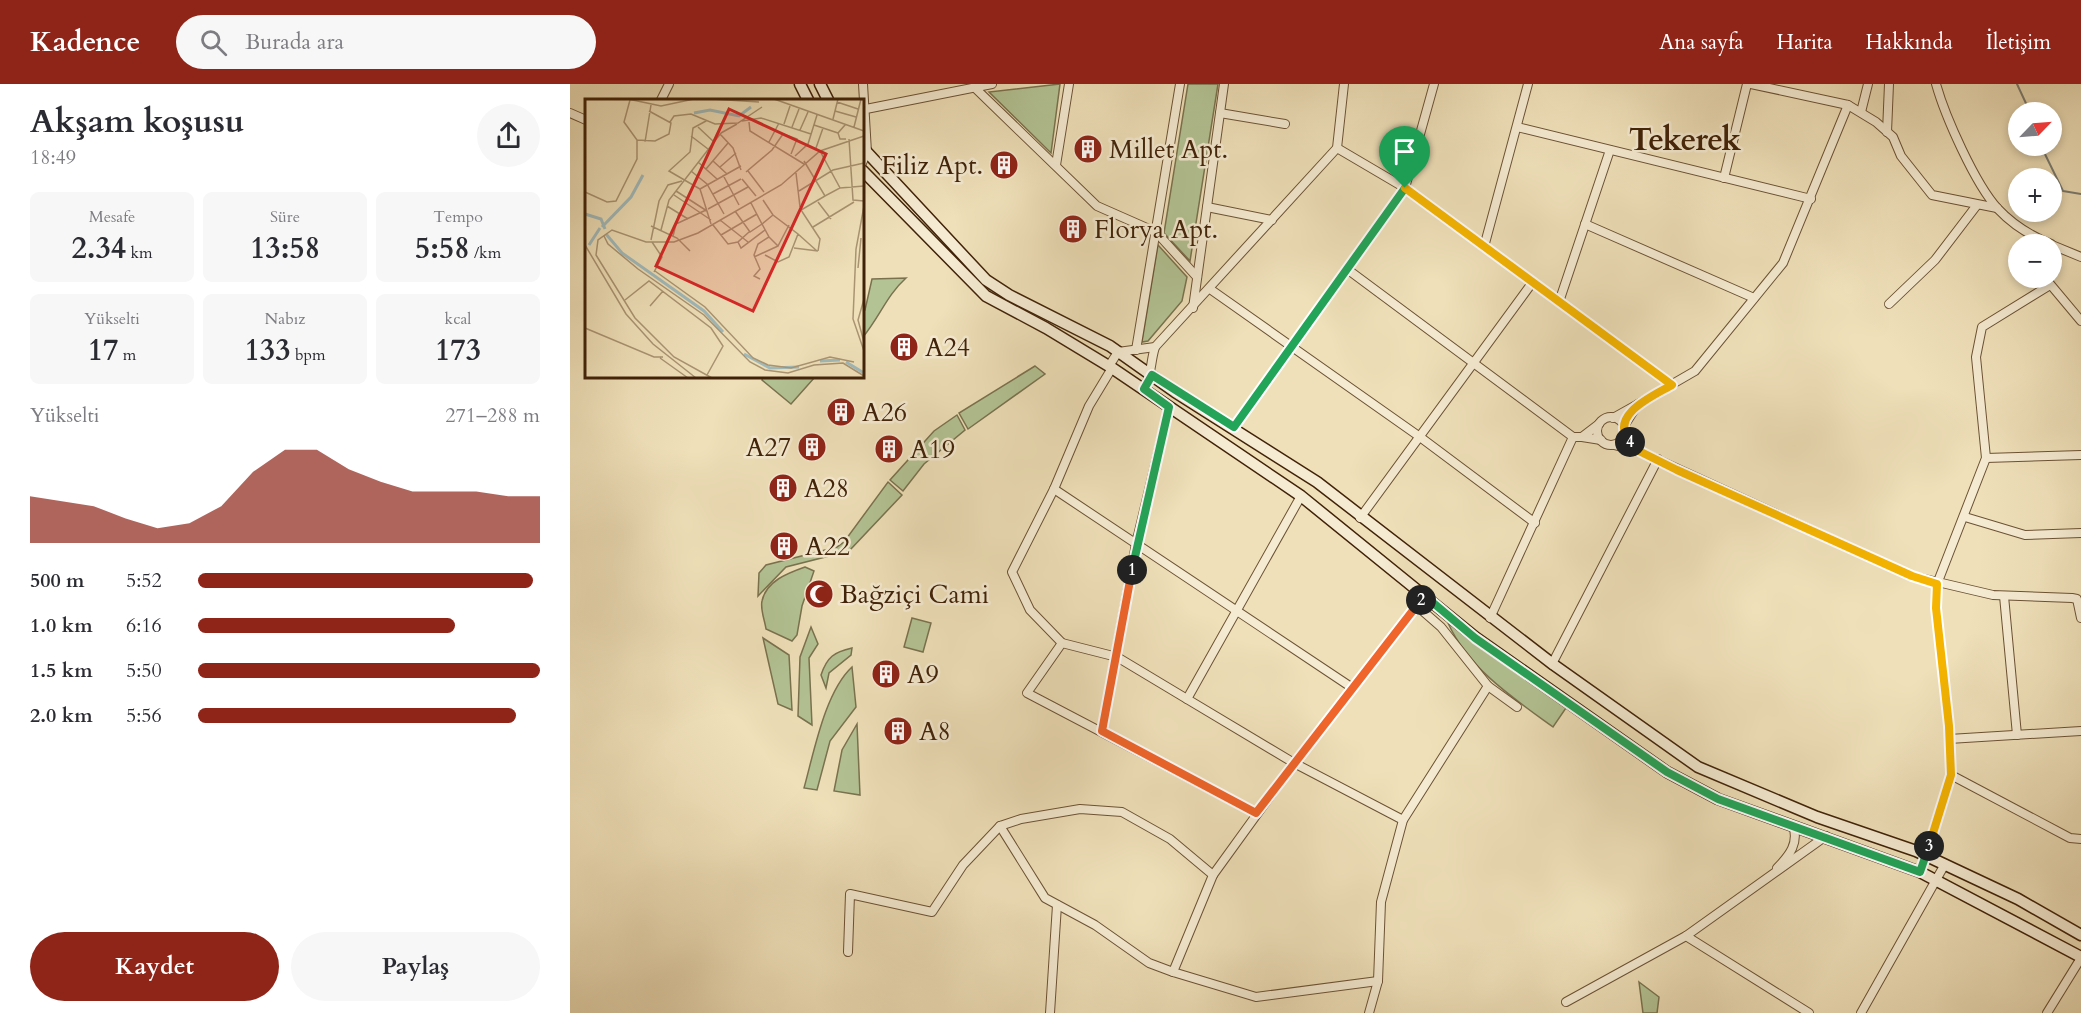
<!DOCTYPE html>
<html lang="tr">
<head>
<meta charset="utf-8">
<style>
  :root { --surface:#fff; --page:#f7f7f7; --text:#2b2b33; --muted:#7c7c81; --accent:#8f2418 }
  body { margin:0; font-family:Cardo,serif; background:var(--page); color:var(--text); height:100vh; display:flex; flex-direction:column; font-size:22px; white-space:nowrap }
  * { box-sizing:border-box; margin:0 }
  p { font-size:20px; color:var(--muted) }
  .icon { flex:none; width:33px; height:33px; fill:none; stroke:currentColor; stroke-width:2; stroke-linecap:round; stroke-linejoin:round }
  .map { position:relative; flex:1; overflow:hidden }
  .panel { display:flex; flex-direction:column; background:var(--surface); width:570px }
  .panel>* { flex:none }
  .needle { width:39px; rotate:65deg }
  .tools { position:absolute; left:1438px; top:18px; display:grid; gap:12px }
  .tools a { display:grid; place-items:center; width:54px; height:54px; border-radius:50%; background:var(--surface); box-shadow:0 3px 9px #0003; font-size:30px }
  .pin { position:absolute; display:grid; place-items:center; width:51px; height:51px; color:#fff; margin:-62px -26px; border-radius:50% 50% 50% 0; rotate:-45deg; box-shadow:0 0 6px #0007 }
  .pin .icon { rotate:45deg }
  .km { position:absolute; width:30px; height:30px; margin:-15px; border-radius:50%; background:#222; color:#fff; font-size:16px; line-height:30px; text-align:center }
  .round { display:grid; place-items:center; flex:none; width:63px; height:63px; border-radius:32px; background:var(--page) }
  .headline { display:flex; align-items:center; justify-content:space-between; height:102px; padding:0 30px }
  h1 { font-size:33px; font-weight:800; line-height:45px }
  .metrics { display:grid; grid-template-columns:repeat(3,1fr); gap:9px; height:102px; padding:6px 30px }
  .metrics div { display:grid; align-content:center; border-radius:9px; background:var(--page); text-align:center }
  .metrics b { font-size:30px; font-weight:800 }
  .metrics small { font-size:16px; font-weight:400 }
  .metrics p { font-size:16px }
  .chart { height:168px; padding:12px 30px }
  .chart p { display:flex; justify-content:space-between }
  .chart svg { width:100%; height:108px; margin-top:6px; fill:var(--accent); opacity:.7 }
  .action { display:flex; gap:12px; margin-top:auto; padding:12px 30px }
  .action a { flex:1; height:69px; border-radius:36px; background:var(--accent); color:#fff; font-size:24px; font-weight:800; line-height:69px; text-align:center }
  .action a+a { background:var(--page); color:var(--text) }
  ul { padding:0 30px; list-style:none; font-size:20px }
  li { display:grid; grid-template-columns:96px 72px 1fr; align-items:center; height:45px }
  li i { height:15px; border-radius:8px; background:var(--accent) }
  header { display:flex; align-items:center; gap:36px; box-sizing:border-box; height:84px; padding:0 30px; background:var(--accent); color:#fff }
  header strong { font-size:28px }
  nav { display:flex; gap:33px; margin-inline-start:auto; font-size:21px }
  .search { width:420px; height:54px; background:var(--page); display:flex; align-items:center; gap:15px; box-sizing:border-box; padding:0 21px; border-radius:33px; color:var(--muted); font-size:22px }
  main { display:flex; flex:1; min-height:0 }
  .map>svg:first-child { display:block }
  .green { fill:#b3c394; stroke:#7a724e; stroke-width:1.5 }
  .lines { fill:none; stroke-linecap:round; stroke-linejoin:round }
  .stream { stroke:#7a7d73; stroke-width:2 }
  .minor-casing { stroke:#6c5234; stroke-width:10 }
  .secondary-casing { stroke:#402208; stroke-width:13 }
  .minor { stroke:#f5ebd2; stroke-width:8 }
  .secondary { stroke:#f5ebd2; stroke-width:10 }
  .split-1-casing { stroke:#fff; stroke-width:12 }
  .split-2-casing { stroke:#fff; stroke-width:12 }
  .split-3-casing { stroke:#fff; stroke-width:12 }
  .split-4-casing { stroke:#fff; stroke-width:12 }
  .split-5-casing { stroke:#fff; stroke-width:12 }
  .split-1 { stroke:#22a559; stroke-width:8 }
  .split-2 { stroke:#f0652b; stroke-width:8 }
  .split-3 { stroke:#22a559; stroke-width:8 }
  .split-4 { stroke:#f5b400; stroke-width:8 }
  .split-5 { stroke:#f5b400; stroke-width:8 }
  .labels { text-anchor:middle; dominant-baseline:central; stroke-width:5; stroke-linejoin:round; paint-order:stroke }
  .poi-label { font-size:26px; fill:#402208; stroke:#f5ebd2; text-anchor:start }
  .district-label { font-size:32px; font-weight:bold; fill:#402208; stroke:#f5ebd2 }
  .inset-river { fill:none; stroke:#a0babb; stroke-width:3 }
  .inset-road { fill:none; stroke:#a99472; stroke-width:1.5 }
  .view { fill:#d62828; fill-opacity:0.15; stroke:#d62828; stroke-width:3 }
  .inset-edge { fill:none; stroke:#402208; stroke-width:3 }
</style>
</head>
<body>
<header>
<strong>Kadence</strong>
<div class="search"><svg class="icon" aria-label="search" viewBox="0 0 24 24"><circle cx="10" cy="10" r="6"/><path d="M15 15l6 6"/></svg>Burada ara</div>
<nav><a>Ana sayfa</a><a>Harita</a><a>Hakkında</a><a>İletişim</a></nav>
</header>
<main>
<section class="panel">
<div class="headline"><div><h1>Akşam koşusu</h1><p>18:49</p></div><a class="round"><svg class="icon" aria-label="share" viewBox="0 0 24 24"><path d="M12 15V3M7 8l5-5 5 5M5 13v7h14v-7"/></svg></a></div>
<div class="metrics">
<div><p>Mesafe</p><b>2.34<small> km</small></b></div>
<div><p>Süre</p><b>13:58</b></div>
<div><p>Tempo</p><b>5:58<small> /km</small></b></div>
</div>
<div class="metrics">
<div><p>Yükselti</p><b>17<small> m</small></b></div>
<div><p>Nabız</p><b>133<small> bpm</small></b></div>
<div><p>kcal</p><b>173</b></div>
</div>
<div class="chart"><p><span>Yükselti</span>271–288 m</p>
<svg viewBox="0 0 160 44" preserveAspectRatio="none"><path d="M0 44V25L10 27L20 29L30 34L40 38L50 36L60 29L70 15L80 6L90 6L100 14L110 19L120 23L130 23L140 23L150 25L160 25V44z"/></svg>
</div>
<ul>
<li><b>500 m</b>5:52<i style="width:98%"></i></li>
<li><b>1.0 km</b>6:16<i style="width:75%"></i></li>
<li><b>1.5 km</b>5:50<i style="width:100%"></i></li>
<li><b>2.0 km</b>5:56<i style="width:93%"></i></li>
</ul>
<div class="action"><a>Kaydet</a><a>Paylaş</a></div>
</section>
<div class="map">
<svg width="1511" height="929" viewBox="0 0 1511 929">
  <rect width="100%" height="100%" fill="#efe0b9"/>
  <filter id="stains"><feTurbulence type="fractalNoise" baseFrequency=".00333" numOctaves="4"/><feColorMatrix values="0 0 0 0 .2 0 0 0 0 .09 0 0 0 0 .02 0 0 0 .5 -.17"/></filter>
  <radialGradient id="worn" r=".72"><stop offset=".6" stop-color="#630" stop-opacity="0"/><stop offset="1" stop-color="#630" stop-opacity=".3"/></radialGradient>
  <g class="green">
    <path d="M490 0 481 69 419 8Z"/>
    <path d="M618 0H648L620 177 594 149Z"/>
    <path d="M588 161 617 193 612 217 578 257 572 258Z"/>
    <path d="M336 194C317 211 309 234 293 253V226H295L302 195Z"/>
    <path d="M465 282 475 290 398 345 389 329Z"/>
    <path d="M193 293V292L245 293 221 320 192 296Z"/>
    <path d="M387 331 395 346 354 380 333 407 320 396 364 347Z"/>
    <path d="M318 398 332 411 279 467 216 483 188 512 189 489 196 481 267 463 274 458Z"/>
    <path d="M235 483 244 487 232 522 227 551 222 557 196 545C195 537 190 525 192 517 196 497 218 489 235 483Z"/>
    <path d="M342 534 361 539 353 568 334 563Z"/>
    <path d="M878 539 996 624 983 643C943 614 899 585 878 539Z"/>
    <path d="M241 543 248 560 239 574 242 641 228 632 230 573Z"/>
    <path d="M193 554 219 571 222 626 208 620Z"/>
    <path d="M282 564 281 571 259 589 256 604 251 591C257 573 264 568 282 564Z"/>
    <path d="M282 583 286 623 260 657 247 706 234 704C244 668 255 608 282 583Z"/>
    <path d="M287 640 290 711 264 707 272 666Z"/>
    <path d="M1069 898 1089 913 1087 929H1073Z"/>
  </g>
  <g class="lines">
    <g class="stream">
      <path d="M1447 0 1460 28"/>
      <path d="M1471 62 1493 107 1511 110"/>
    </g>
    <g class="minor-casing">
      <g id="minor">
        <path d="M1181 0 1278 21 1306 38 1323 53 1331 72 1362 111 1427 124"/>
        <path d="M1366 0C1375 32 1405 100 1428 125 1443 141 1461 152 1481 160"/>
        <path d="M404 3 527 122 586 148 627 193"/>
        <path d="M91 16 99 0"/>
        <path d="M296 25 422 0"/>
        <path d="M1291 28 1298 0"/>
        <path d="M0 29 16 36"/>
        <path d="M650 29 715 40"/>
        <path d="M947 43 1241 115"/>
        <path d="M1317 48 1319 0"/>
        <path d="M767 64 835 104 1102 301"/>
        <path d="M292 79 297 68 293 0"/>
        <path d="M486 81 499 0"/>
        <path d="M1154 94 1177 0"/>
        <path d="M637 123 702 136"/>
        <path d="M1015 140 1184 214"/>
        <path d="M1482 161 1511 173"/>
        <path d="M914 163 958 0"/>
        <path d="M777 185 1003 353"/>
        <path d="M1475 194 1511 237"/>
        <path d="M640 205 850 353 965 439"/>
        <path d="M989 218 1040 66"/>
        <path d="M1319 220 1365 176 1407 121"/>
        <path d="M623 224 654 0"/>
        <path d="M566 266 610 0"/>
        <path d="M539 282 548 268 585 263 767 64 774 0"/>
        <path d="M574 305C582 291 580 279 585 263"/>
        <path d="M1068 320 1125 287 1213 179 1278 21"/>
        <circle cx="1041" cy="347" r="14"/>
        <path d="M1043 334 1068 320 1054 342"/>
        <path d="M1029 340 1012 353 1031 356"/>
        <path d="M664 343 835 104 864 0"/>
        <path d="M1044 361 1071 368 1055 351"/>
        <path d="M1071 368 1342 492 1423 511 1502 514 1507 515 1511 534"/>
        <path d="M1416 374 1511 371"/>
        <path d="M484 405 781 603"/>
        <path d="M1395 433 1455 451 1511 449"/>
        <path d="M790 434 962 199"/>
        <path d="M1434 512 1447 651"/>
        <path d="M847 522 871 543 918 602 947 623"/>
        <path d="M920 534 1003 353H1012"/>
        <path d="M492 559 460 526 442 488 484 405 519 322 542 284"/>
        <path d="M982 580 1088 375"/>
        <path d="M617 615 547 573 492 559 457 609 686 729"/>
        <path d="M532 647 566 460 599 323"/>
        <path d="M1379 655 1511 647"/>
        <path d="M1381 691 1500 754 1511 755"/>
        <path d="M833 736 724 679 855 512"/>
        <path d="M430 742 475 814 525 841 579 879 603 888"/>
        <path d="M1207 784C1220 771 1229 759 1223 741"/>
        <path d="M1350 788 1381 691 1379 642 1366 524 1367 500 1416 374 1406 273 1412 243 1480 201"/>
        <path d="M643 791 603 888 686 913 808 897"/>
        <path d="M1116 852 1239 929"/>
        <path d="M278 868 280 810 362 828 393 781 430 742 451 735 510 725 552 728 600 755 643 791 724 679 617 615 731 412"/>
        <path d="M996 918 1116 852 1256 752"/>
        <path d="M480 929 487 821"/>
        <path d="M799 929 808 897 811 818 833 736 918 602"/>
        <path d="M1291 929 1375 780"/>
        <path d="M1477 929 1511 874"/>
      </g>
    </g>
    <g class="secondary-casing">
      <g id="secondary">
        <path d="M230 0 238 16"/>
        <path d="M250 0 258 16"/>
        <path d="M292 63 416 196 439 211 540 262 605 308 747 398 984 581 1128 683 1247 733 1346 767 1448 815 1511 851"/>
        <path d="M292 86 416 212 476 244 542 284 731 412 905 553 1097 688 1148 715 1350 788 1511 873"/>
      </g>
    </g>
    <use href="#minor" class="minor"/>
    <use href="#secondary" class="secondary"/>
  </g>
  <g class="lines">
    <g class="split-1-casing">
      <path id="split-1" d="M562 486 599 323 574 305 582 291 664 343 835 104"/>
    </g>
    <g class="split-2-casing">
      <path id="split-2" d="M562 486 532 647 686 729 851 516"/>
    </g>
    <g class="split-3-casing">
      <path id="split-3" d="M851 516 855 512 905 554 1097 688 1148 715 1350 788 1359 762"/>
    </g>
    <g class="split-4-casing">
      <path id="split-4" d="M1060 358 1071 368 1107 386 1342 492 1367 500 1366 524 1379 642 1381 691 1359 762"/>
    </g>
    <g class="split-5-casing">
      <path id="split-5" d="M835 104 1102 301C1083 312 1038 331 1060 358"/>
    </g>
    <use href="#split-1" class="split-1"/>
    <use href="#split-2" class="split-2"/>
    <use href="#split-3" class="split-3"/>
    <use href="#split-4" class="split-4"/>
    <use href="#split-5" class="split-5"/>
  </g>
  <defs>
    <g id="building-disc" transform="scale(1.5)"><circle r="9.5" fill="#8f2418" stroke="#f5ebd2"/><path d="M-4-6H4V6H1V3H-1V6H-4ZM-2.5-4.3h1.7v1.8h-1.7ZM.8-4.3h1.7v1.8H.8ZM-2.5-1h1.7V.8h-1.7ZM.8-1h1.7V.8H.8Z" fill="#fff"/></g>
    <g id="mosque-disc" transform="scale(1.5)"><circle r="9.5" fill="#8f2418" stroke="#f5ebd2"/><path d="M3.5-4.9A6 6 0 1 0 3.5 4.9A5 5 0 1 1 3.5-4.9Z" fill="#fff"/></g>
  </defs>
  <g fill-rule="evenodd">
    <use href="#building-disc" x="518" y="65"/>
    <use href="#building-disc" x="434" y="81"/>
    <use href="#building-disc" x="503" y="145"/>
    <use href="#building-disc" x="334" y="263"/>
    <use href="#building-disc" x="271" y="328"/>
    <use href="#building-disc" x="242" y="363"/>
    <use href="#building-disc" x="319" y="365"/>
    <use href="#building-disc" x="213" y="404"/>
    <use href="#building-disc" x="214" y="462"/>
    <use href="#mosque-disc" x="249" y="510"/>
    <use href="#building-disc" x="316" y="590"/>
    <use href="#building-disc" x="328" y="647"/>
  </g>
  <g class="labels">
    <g class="poi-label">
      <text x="539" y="65">Millet Apt.</text>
      <text x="413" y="81" text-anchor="end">Filiz Apt.</text>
      <text x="524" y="145">Florya Apt.</text>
      <text x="355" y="263">A24</text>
      <text x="292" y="328">A26</text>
      <text x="221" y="363" text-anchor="end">A27</text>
      <text x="340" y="365">A19</text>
      <text x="234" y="404">A28</text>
      <text x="235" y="462">A22</text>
      <text x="270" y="510">Bağziçi Cami</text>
      <text x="337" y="590">A9</text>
      <text x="349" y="647">A8</text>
    </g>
    <g class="district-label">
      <text x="1115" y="56">Tekerek</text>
    </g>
  </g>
  <g transform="translate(15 15)">
    <rect width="279" height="279" fill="#efe0b9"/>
    <path class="inset-river" d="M109 14 125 11 154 17 166 8M0 115 16 120 20 130M17 128 46 98 58 76M21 135 37 154 119 212 138 233M4 146 15 129M159 255 185 269 214 268M235 262 255 261M261 263 279 274"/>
    <path class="inset-road" d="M43 0 76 7 109 0M126 0 174 3M189 0 279 32M45 1 39 23 52 41 70 42 84 35 86 24 64 12M252 3 273 10M250 12 271 18M248 20 253 0M121 22 108 29 105 53 84 72 115 90 126 125M157 22 176 19 226 35M85 23 89 17 106 15 130 25 153 24 177 8M164 23 165 32 219 65M199 25 205 7M229 26 253 34M260 26 253 34 255 40H261M113 28 129 43M207 28 214 10M269 28 276 0M215 31 223 13M136 34 152 25M135 35 148 49 156 71M106 37 123 50M264 40 268 101 279 102M60 43 66 6M184 43 194 24M231 49 238 29M210 57 223 45 232 16M128 62 142 75M219 62 240 97 255 89 235 52M113 63 132 80M135 68 151 54M121 70 143 44M106 72 122 85 139 115M163 72 179 93M161 73 187 51 198 35 212 40 206 55M211 74 215 108M138 76 154 106M157 80 171 97M255 89 279 87M115 90 156 67M91 92 122 112M214 92 248 71 279 64M0 93 22 103 31 102 52 60V41M128 95 156 80M89 96 126 121M178 101 188 116 213 135 204 158 193 163 180 156M233 103 246 120M166 104 177 125 188 116M82 107 103 120M279 107 271 150 268 220 279 252M123 110 163 88M150 112 165 133 177 125 184 138 173 145 169 156 175 170 169 177 175 180M135 121 163 143M91 125 121 111M128 126 143 145 153 143M66 127 92 139 105 152M228 128 269 103M76 131 84 101 136 34M164 133 153 143 156 149 180 131M213 135 232 152M136 136 172 115M19 137 23 145 53 170 119 216 165 263 180 271 203 274 229 266 258 264 279 277M88 137 94 114M184 138 193 147 204 126M66 141 74 102 83 86 97 82M67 143 77 158 69 173M0 146 41 215 68 245 111 279M209 149 233 152M233 152 235 140 216 111 240 97M169 158 193 147M273 169 276 139M70 172 120 208 168 259 183 266 206 269 245 258 269 263M279 200 273 221 279 243M40 201 64 182 126 229 138 247 122 276M65 207 78 192M0 229 69 258H78M75 259 103 279M127 279 89 258 50 219 11 156 13 141 27 131 61 143H89L113 134 196 86 235 52 279 37"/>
    <path class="view" d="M144 10 241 55 168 212 71 167Z"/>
    <rect width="279" height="279" class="inset-edge"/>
  </g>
  <rect width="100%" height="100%" filter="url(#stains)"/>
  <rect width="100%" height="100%" fill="url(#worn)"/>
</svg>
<div class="tools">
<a><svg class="needle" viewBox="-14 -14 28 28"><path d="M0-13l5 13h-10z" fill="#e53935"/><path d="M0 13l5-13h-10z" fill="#7c7c81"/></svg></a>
<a>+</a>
<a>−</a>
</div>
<div class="pin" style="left:835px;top:104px;background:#1e9e55"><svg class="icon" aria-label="arrive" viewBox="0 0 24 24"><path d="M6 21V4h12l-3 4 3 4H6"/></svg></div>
<b class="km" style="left:562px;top:486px">1</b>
<b class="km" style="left:851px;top:516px">2</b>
<b class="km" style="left:1359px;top:762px">3</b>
<b class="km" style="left:1060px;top:358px">4</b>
</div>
</main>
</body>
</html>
